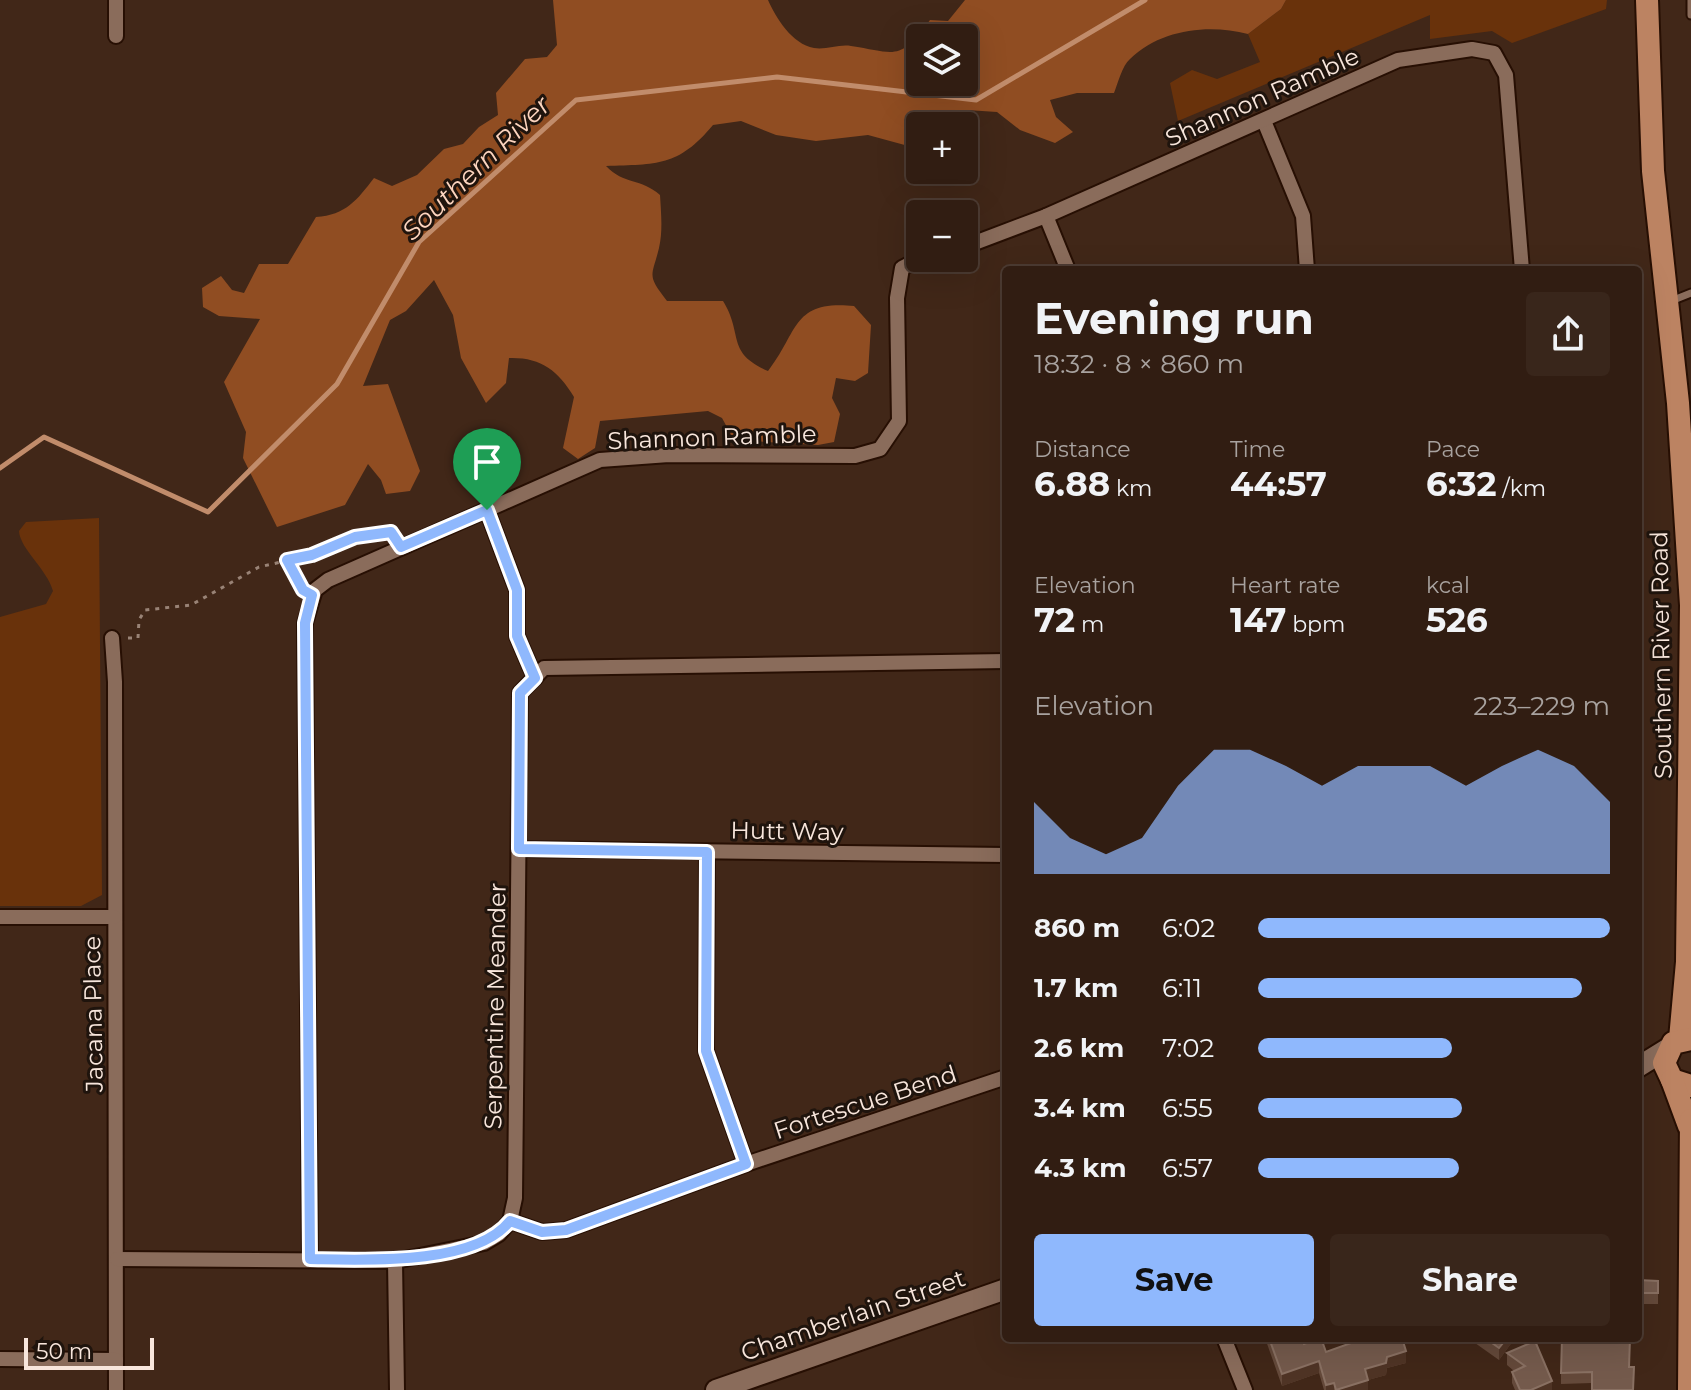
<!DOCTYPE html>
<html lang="en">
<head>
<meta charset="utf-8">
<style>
  :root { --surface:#311d12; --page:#39261b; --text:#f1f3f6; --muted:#a8a29f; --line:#4c3b32; --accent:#8fb8fd }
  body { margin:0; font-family:Montserrat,sans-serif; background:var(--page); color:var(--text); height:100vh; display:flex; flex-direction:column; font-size:30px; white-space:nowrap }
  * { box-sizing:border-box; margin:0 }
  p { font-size:26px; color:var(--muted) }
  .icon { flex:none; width:44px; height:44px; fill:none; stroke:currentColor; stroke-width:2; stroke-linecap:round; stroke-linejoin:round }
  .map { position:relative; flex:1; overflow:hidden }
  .drawer { position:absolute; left:1002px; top:266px; width:640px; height:1076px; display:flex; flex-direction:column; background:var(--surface); border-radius:8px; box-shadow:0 8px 32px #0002,0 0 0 2px var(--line) }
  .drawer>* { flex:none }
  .buttons { position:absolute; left:906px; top:24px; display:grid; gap:16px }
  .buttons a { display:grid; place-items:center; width:72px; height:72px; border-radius:8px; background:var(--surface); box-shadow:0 8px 32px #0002,0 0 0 2px var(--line); font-size:40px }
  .scale { position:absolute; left:24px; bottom:20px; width:130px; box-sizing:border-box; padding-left:8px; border:4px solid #f8e6dc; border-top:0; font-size:22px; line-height:28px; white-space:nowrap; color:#f8e6dc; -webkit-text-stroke:6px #1f140d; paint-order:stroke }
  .pin { position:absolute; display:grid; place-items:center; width:68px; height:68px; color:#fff; margin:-82px -34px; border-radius:50% 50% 50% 0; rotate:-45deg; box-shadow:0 0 8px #0007 }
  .pin .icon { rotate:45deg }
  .round { display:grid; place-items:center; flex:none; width:84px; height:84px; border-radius:8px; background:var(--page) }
  .headline { display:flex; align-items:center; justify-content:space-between; height:136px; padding:0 32px }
  h1 { font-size:44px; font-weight:700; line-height:60px }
  .figures { display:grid; grid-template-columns:repeat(3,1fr); gap:12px; height:136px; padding:8px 32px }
  .figures div { display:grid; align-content:center }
  .figures b { font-size:34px; font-weight:700 }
  .figures small { font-size:22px; font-weight:400 }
  .figures p { font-size:22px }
  .chart { height:224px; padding:16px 32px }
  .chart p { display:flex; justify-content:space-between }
  .chart svg { width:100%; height:144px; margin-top:8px; fill:var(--accent); opacity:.7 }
  .action { display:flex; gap:16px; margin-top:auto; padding:16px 32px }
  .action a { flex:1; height:92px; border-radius:8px; background:var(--accent); color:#111; font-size:32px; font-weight:700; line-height:92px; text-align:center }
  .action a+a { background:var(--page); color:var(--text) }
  ul { padding:0 32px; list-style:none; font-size:26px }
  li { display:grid; grid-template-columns:128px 96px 1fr; align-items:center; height:60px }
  li i { height:20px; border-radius:10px; background:var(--accent) }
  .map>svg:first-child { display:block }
  .green { fill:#69320b }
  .forest { fill:#904d22; fill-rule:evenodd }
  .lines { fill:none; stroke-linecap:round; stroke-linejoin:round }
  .stream { stroke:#c18c6b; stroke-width:5 }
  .service-casing { stroke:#270f03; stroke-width:11 }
  .minor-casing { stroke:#270f03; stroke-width:18 }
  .secondary-casing { stroke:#270f03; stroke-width:24 }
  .primary-casing { stroke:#270f03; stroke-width:26 }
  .path { stroke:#998376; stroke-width:3; stroke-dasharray:4 6; stroke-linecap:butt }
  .service { stroke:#8a6c5b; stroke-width:7 }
  .minor { stroke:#8a6c5b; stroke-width:14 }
  .secondary { stroke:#8a6c5b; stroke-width:20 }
  .primary { stroke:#bc8362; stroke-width:22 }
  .wall { fill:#64493a }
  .shaded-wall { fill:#4f3425 }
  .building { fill:#745a4c; stroke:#897062; stroke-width:2 }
  .route-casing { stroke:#fff; stroke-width:16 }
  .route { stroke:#8fb8fd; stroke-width:10 }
  .labels { text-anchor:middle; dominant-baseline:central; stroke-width:6; stroke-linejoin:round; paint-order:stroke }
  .street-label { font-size:24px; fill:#f8e6dc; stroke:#1f140d }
  .water-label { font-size:26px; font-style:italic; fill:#fcd4be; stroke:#1f140d }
</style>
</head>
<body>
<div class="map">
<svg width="1691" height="1390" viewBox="0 0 1691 1390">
  <rect width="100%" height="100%" fill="#412718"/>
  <g class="green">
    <path d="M1286 0H1607L1606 9 1512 43 1492 31 1430 39V15L1178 121 1170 83 1192 70 1217 79 1260 62 1248 34 1281 9Z"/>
    <path d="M99 518 102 895 81 906H0V617L46 604 53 591C47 569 20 549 19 531L26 522Z"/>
  </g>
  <path class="forest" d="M553 0H768C776 18 792 44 814 48 826 50 839 44 851 46 897 53 899 62 930 20L948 21 965 0H1286L1281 9 1248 34C1209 24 1161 29 1130 59 1122 66 1118 83 1114 93H1077L1050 100 1056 117 1073 132 1055 143 1020 130 997 112 967 110 956 126H920V144L912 147 868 135 816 141 776 135 741 121 713 125C678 167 657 164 606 166 624 185 641 178 660 195 661 212 663 231 659 248 652 277 646 274 667 301H723C744 335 725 352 768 371 799 332 791 300 854 306L871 325 868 373 855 381 836 378 832 398 840 414 834 442 818 445 734 440 722 418 708 411 600 421 595 448 578 459 563 448 574 397C558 370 540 357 509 358L506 383 486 403 461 358 453 315 434 280 406 311 390 320 363 386 388 384 420 471 410 491 386 494 381 480 368 464 345 505 277 527 243 458 246 432 224 382 260 319 219 316 203 307 202 288 221 276 232 290 244 293 259 264H288L316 217C346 215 357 200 374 178L392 186 417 175 444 149 463 144 479 127 498 115 496 93 525 59 547 57 557 45ZM920 38H964V82H920Z"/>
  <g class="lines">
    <path class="stream" d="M0 468 44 437 208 512 337 384 419 242 576 100 777 77 976 100 1145 0"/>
    <g class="service-casing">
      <g id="service">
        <path d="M1691 0V15"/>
        <path d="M1671 301 1691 293"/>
      </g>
    </g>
    <g class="minor-casing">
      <g id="minor">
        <path d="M116 36V0"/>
        <path d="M1264 121 1303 216 1307 270"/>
        <path d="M1046 216 1068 270"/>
        <path d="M964 247 1046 216 1398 60 1472 49 1494 53 1506 75 1522 270"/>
        <path d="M487 510 517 590V636L535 678"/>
        <path d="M112 638 115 682 116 1390"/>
        <path d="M519 849 1006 855"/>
        <path d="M707 852 706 1051 746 1164"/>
        <path d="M0 917H114"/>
        <path d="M510 1221 542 1232 566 1230 746 1164 1006 1077"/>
        <path d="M117 1259 395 1261 484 1243 499 1234 510 1221 515 1198 520 693 544 668 1006 661"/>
        <path d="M310 1259 305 623 315 590 328 580 600 460 669 455 855 456 880 449 899 421 897 298 902 268 921 258"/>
        <path d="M395 1261 397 1390"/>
        <path d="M1224 1338 1245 1390"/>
        <path d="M0 1359 116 1360"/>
      </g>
    </g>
    <g class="secondary-casing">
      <g id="secondary">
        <path d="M1638 1067 1667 1049"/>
        <path d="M716 1390 1006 1289"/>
      </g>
    </g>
    <g class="primary-casing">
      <g id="primary">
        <path d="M1647 0 1653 171 1678 403 1691 605 1687 962 1680 1039"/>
        <path d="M1691 1039 1673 1043 1664 1063 1672 1080 1691 1086"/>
        <path d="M1672 1080 1689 1126"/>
        <path d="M1689 1390 1691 1120"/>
      </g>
    </g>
    <g class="path">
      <path d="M287 560 300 584"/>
      <path d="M128 638H138L139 620 145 610 191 605 259 567 312 555 355 537 393 534"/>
    </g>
    <use href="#service" class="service"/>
    <use href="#minor" class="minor"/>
    <use href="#secondary" class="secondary"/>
    <use href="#primary" class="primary"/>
  </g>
  <g class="wall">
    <path d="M1638 1280 1658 1281V1304H1638Z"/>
    <path d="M1265 1338H1302L1304 1344 1326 1352 1406 1363 1387 1368 1386 1375 1368 1380V1390H1324L1319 1373 1282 1386Z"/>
    <path d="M1468 1338H1515L1499 1360Z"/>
    <path d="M1630 1338 1592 1383 1561 1384V1373Z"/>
    <path d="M1535 1341 1552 1390H1515L1512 1383V1372L1514 1371 1507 1365V1353Z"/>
  </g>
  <g class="shaded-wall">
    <path d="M1507 1338H1515L1499 1360V1348Z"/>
    <path d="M1406 1351V1363L1387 1368 1386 1375 1368 1380V1390H1337L1365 1369 1387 1357Z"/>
    <path d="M1319 1361V1373L1282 1386V1374Z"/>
    <path d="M1552 1381V1390H1531Z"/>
    <path d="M1334 1383V1390H1326V1385Z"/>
  </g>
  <g class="building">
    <path d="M1638 1280 1658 1281V1293H1638Z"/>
    <path d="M1269 1338H1302L1304 1344 1321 1338 1326 1352 1365 1338H1402L1406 1351 1387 1357 1386 1363 1365 1369 1368 1380 1336 1390 1334 1383 1326 1385 1319 1361 1282 1374Z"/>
    <path d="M1485 1338H1507L1499 1348Z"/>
    <path d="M1562 1338H1630L1629 1367H1634L1633 1390H1592V1372L1561 1373Z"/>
    <path d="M1535 1341 1552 1381 1531 1390H1520L1512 1372 1525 1366 1507 1353Z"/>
  </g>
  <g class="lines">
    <g class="route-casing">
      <path id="route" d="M487 510 517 590V636L535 678 520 693 519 849 707 852 706 1051 746 1164 566 1230 542 1232 510 1221C474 1266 364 1260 310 1259L305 623 312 595 303 590 287 560 312 555 355 537 391 532 401 547Z"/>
    </g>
    <use href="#route" class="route"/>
  </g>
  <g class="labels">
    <g class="street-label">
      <text transform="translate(1262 97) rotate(-24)">Shannon Ramble</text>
      <text transform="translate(712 437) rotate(-2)">Shannon Ramble</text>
      <text transform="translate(1661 655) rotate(-91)">Southern River Road</text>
      <text transform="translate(787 831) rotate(1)">Hutt Way</text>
      <text transform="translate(495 1006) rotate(-89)">Serpentine Meander</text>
      <text transform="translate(93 1014) rotate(-91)">Jacana Place</text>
      <text transform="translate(865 1102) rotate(-18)">Fortescue Bend</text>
      <text transform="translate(853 1315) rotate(-19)">Chamberlain Street</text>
    </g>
    <g class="water-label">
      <text transform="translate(476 168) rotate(-44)">Southern River</text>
    </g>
  </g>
</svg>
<div class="buttons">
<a><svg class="icon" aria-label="layers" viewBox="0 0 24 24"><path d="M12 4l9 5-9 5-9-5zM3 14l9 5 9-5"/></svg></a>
<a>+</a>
<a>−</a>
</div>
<div class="scale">50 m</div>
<div class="pin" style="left:487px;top:510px;background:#1e9e55"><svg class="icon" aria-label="arrive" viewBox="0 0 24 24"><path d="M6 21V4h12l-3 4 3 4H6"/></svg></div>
<section class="drawer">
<div class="headline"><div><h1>Evening run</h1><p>18:32 · 8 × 860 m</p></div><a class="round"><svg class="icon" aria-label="share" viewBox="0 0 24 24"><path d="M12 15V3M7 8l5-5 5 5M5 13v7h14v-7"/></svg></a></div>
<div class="figures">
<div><p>Distance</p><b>6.88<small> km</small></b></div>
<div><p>Time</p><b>44:57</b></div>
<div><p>Pace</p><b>6:32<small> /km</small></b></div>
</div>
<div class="figures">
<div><p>Elevation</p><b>72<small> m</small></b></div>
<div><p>Heart rate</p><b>147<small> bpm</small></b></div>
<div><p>kcal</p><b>526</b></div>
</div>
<div class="chart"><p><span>Elevation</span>223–229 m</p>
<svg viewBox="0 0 160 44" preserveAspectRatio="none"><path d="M0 44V22L10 33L20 38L30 33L40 17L50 6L60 6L70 11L80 17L90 11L100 11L110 11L120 17L130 11L140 6L150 11L160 22V44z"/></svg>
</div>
<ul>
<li><b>860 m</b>6:02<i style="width:100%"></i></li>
<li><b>1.7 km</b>6:11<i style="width:92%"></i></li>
<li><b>2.6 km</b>7:02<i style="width:55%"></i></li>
<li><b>3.4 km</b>6:55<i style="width:58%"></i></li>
<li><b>4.3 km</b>6:57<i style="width:57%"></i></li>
</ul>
<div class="action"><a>Save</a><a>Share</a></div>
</section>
</div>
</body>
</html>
